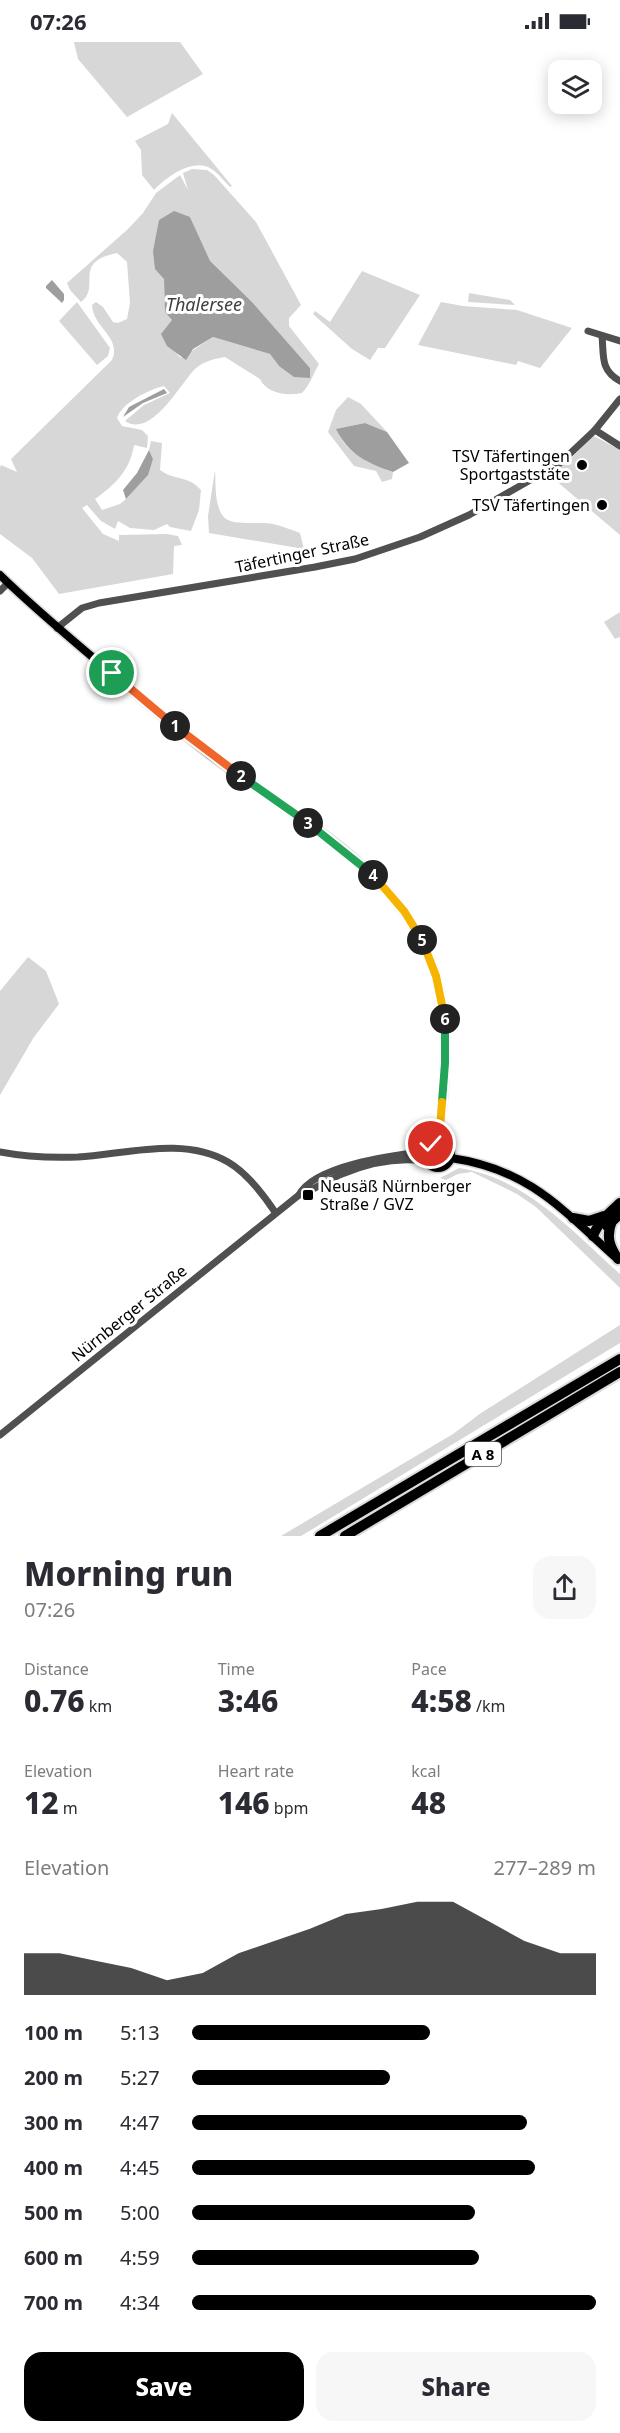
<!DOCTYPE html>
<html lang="en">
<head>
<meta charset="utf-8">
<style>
  :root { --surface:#fff; --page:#f7f7f7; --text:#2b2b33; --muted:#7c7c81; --accent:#000 }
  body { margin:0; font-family:"Noto Sans",sans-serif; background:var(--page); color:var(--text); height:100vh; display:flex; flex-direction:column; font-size:22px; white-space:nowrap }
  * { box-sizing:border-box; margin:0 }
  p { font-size:20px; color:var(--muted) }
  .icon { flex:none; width:33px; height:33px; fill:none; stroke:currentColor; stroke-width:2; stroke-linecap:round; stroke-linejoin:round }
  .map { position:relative; height:1494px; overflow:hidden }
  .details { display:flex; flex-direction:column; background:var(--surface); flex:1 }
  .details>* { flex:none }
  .tools { position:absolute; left:548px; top:18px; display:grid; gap:12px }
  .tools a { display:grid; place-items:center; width:54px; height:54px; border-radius:12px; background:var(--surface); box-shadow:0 3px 15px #0003; font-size:30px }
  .pin { position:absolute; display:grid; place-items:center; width:51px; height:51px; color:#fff; margin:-26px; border:3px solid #fff; border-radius:50%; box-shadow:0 2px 6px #0007 }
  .km { position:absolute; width:30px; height:30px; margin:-15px; border-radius:50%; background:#222; color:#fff; font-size:16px; line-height:30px; text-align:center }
  .round { display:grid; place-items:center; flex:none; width:63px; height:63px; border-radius:18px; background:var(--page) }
  .head { display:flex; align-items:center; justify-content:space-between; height:102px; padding:0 24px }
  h1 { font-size:33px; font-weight:800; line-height:45px }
  .figures { display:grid; grid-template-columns:repeat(3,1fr); gap:9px; height:102px; padding:6px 24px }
  .figures div { display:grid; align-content:center }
  .figures b { font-size:30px; font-weight:800 }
  .figures small { font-size:16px; font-weight:400 }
  .figures p { font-size:16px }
  .chart { height:168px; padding:12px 24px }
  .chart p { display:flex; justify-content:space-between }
  .chart svg { width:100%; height:108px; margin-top:6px; fill:var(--accent); opacity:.7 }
  .button { display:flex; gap:12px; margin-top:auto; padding:12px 24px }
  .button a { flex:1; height:69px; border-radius:18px; background:var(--accent); color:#fff; font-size:24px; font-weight:800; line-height:69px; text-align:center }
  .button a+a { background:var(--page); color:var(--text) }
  ul { padding:0 24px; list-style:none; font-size:20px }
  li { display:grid; grid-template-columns:96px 72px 1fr; align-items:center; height:45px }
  li i { height:15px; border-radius:8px; background:var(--accent) }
  .status { display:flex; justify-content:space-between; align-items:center; height:42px; padding:0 30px; background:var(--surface); direction:ltr }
  .status svg { height:16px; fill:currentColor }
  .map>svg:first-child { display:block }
  .green { fill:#d7d7d7; fill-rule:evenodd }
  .water { fill:#9e9e9e }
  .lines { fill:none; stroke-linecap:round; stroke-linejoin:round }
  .major-casing { stroke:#dbdbdb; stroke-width:11 }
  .highway-casing { stroke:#dbdbdb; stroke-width:14 }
  .minor { stroke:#505050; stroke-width:7 }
  .major { stroke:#000; stroke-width:8 }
  .highway { stroke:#000; stroke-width:10 }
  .split-1-casing { stroke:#fff; stroke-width:12 }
  .split-2-casing { stroke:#fff; stroke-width:12 }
  .split-3-casing { stroke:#fff; stroke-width:12 }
  .split-4-casing { stroke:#fff; stroke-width:12 }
  .split-5-casing { stroke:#fff; stroke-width:12 }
  .split-6-casing { stroke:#fff; stroke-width:12 }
  .split-7-casing { stroke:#fff; stroke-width:12 }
  .split-8-casing { stroke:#fff; stroke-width:12 }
  .split-1 { stroke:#f0652b; stroke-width:8 }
  .split-2 { stroke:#f0652b; stroke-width:8 }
  .split-3 { stroke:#22a559; stroke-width:8 }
  .split-4 { stroke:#22a559; stroke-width:8 }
  .split-5 { stroke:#f5b400; stroke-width:8 }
  .split-6 { stroke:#f5b400; stroke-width:8 }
  .split-7 { stroke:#22a559; stroke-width:8 }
  .split-8 { stroke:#f5b400; stroke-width:8 }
  .poi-dot { fill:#000; stroke:#fff; stroke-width:2 }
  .labels { text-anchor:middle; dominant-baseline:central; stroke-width:6; stroke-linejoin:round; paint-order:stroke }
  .shield { fill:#fff; stroke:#4c4c4c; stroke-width:1.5 }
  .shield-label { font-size:15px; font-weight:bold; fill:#000 }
  .poi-label { font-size:16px; fill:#000; stroke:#fff; text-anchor:end }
  .street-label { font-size:16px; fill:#000; stroke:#fff }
  .water-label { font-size:18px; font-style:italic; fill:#3f3f3f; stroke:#fff }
</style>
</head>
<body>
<div class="status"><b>07:26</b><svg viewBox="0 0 49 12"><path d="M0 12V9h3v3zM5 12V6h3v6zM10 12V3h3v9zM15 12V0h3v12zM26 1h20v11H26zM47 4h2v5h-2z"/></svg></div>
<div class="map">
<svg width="620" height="1494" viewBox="0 0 620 1494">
  <rect width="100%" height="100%" fill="#fff"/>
  <g class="green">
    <path d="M74 0H180L203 32 127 75 78 17Z"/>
    <path d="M172 71 232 144 230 145C225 140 219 132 213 128 194 114 167 135 154 148L142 133 141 108 135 99 168 82Z"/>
    <path d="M192 127 207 128 214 133 256 180 301 263 289 276V284L319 322C313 332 310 343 302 351 287 354 267 352 260 337L225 315C214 317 204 319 195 327 180 342 151 397 125 379L144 363 170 351 164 344C148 348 123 360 117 376L122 384 142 388 148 394 147 406 134 403C130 428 116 442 95 457L102 468 120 462 126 457 145 436 153 417 149 408 151 399 162 401 160 428C175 439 188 433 201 448L199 468 191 489 170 485 167 482 154 488 130 486 118 479 115 487 101 479 87 463 82 466 103 492 119 499V493L167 492 178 494 182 503 174 504 173 532 59 552 32 516 0 492V425L1 423 17 430 11 417 112 318C122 295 93 286 92 263L96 260 103 265 113 280 118 281 127 277 130 261 127 220 117 211C71 220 102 245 81 260L70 248 67 241 128 187 143 171 156 151 180 133 188 148 183 131ZM190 175 209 219 253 261 310 326 309 330 279 324 270 312 213 295 181 316 177 312 168 284 172 278C161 265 166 254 164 238 161 221 151 216 156 197Z"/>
    <path d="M362 229 420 253 385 306H378L370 318 352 307 313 272 315 269 330 280Z"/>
    <path d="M469 251 510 258 515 263 468 260Z"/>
    <path d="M77 260 110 306 108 314 97 323 59 279Z"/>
    <path d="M441 260 463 264 517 268 572 286 540 326 518 319 516 323 418 303Z"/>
    <path d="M348 355 361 362 387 390 365 381 337 387C345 412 370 422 393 430L392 437 382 440 376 429 354 424 328 390 336 368Z"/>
    <path d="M594 394 620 408V493L548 432 565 422Z"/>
    <path d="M215 428C216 442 214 462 223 474 230 485 261 479 273 482 282 484 292 488 300 491L304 507 209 491 208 474Z"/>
    <path d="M620 570V595L615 597 604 580Z"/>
    <path d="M28 915 46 929 59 962 34 995 0 1053V949Z"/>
    <circle cx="438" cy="1113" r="10"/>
    <path d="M459 1126C526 1136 572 1189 620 1232V1246L536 1165 517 1152 472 1130 458 1132 446 1138 440 1136Z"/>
    <path d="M620 1283V1301L301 1494H281L453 1392 481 1371Z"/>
  </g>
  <g class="water">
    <path d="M174 169 190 175 210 219 253 261 310 326V336L294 335 279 324 270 312 213 295 193 307 186 318 167 304 161 292 172 278 165 270 164 237 155 227 153 209 159 178Z"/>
    <path d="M52 238 64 252V258L62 261 46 246V244Z"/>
    <path d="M164 347 167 351 143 361 123 375 129 365Z"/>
    <path d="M365 381 387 390 409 421 393 430C367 421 349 413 336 387Z"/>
    <path d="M149 408 153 417 148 433 126 457 123 448 137 431Z"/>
  </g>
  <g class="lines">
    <g class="major-casing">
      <g id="major">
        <path d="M0 533C39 571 81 605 123 641 152 665 180 690 210 713 291 773 393 821 431 920 454 979 444 1040 439 1100"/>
        <circle cx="438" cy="1113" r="13"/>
        <path d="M451 1116C527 1127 560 1165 614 1214"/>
      </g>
    </g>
    <g class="highway-casing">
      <g id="highway">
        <path d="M573 1176 589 1179 604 1174"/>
        <path d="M612 1179C606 1194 609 1204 618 1217"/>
        <path d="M607 1184 620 1172"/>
        <path d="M593 1194C598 1180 609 1171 620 1161"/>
        <path d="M320 1494 620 1317"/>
        <path d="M345 1494 620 1330"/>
      </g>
    </g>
    <g class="minor">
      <path d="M588 289 620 299"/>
      <path d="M602 294C604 314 600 328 620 339"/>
      <path d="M595 388 620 404"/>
      <path d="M0 549 8 541"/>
      <path d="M57 586 82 566 99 561 315 525 355 517 420 495 469 473 560 421 595 388 620 357"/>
      <path d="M0 1110C26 1115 52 1116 78 1115 126 1112 184 1094 228 1120 247 1131 263 1152 275 1170"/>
      <path d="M299 1153C314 1123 395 1113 426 1109"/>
      <path d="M0 1393 299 1153C314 1148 327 1138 342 1132 368 1121 398 1115 426 1119"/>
    </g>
    <use href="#major" class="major"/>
    <use href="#highway" class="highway"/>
  </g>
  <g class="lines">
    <g class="split-1-casing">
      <path id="split-1" d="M112 631 175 684"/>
    </g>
    <g class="split-2-casing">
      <path id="split-2" d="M175 684 241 734"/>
    </g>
    <g class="split-3-casing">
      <path id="split-3" d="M241 734 308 781"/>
    </g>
    <g class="split-4-casing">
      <path id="split-4" d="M308 781 373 833"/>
    </g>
    <g class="split-5-casing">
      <path id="split-5" d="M373 833 404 869 422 898"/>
    </g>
    <g class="split-6-casing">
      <path id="split-6" d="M422 898 436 934 445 977"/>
    </g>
    <g class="split-7-casing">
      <path id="split-7" d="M442 1060 445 1021V977"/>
    </g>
    <g class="split-8-casing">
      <path id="split-8" d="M431 1102 439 1100 442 1060"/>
    </g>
    <use href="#split-1" class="split-1"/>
    <use href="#split-2" class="split-2"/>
    <use href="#split-3" class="split-3"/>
    <use href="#split-4" class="split-4"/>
    <use href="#split-5" class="split-5"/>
    <use href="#split-6" class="split-6"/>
    <use href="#split-7" class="split-7"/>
    <use href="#split-8" class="split-8"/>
  </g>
  <g class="poi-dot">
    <circle cx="582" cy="423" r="6"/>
    <circle cx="602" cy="463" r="6"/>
    <rect x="302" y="1147" width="12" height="12" rx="3"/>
  </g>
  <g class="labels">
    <rect class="shield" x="465" y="1400" width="36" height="24" rx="4.5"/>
    <g class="shield-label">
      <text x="483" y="1412">A 8</text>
    </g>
    <g class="poi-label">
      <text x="570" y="414">TSV Täfertingen<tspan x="570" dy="18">Sportgaststäte</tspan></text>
      <text x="590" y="463">TSV Täfertingen</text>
      <text x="320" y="1144" text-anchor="start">Neusäß Nürnberger<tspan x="320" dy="18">Straße / GVZ</tspan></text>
    </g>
    <g class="street-label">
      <text transform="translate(302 511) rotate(-12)">Täfertinger Straße</text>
      <text transform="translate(129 1271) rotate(-39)">Nürnberger Straße</text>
    </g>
    <g class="water-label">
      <text x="204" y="262">Thalersee</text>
    </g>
  </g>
</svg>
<div class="tools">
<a><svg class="icon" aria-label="layers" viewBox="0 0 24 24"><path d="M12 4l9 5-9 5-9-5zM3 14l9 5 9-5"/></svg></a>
</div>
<div class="pin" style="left:112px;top:631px;background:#1e9e55"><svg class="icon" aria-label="arrive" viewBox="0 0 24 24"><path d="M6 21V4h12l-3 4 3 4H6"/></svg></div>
<div class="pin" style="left:431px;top:1102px;background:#d93025"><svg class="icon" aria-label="check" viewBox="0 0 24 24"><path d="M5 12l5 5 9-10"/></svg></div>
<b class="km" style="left:175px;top:684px">1</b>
<b class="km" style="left:241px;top:734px">2</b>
<b class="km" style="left:308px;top:781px">3</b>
<b class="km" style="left:373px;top:833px">4</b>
<b class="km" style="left:422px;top:898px">5</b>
<b class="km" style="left:445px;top:977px">6</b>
</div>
<section class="details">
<div class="head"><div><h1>Morning run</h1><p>07:26</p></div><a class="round"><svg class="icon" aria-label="share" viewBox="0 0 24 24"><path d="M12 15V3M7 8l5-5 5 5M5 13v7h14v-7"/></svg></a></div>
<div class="figures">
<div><p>Distance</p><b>0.76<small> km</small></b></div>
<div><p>Time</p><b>3:46</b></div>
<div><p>Pace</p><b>4:58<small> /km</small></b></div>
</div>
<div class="figures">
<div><p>Elevation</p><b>12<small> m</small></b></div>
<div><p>Heart rate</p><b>146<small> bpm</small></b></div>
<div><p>kcal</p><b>48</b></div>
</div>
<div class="chart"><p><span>Elevation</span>277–289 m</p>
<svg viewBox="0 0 160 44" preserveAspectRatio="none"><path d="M0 44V27L10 27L20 30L30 33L40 38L50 35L60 27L70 22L80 17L90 11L100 9L110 6L120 6L130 14L140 22L150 27L160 27V44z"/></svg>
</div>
<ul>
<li><b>100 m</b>5:13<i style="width:59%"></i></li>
<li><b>200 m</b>5:27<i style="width:49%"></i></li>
<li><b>300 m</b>4:47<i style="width:83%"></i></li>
<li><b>400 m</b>4:45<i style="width:85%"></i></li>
<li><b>500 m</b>5:00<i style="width:70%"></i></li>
<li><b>600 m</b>4:59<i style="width:71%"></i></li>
<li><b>700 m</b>4:34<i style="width:100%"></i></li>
</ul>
<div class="button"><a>Save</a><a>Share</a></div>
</section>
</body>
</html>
